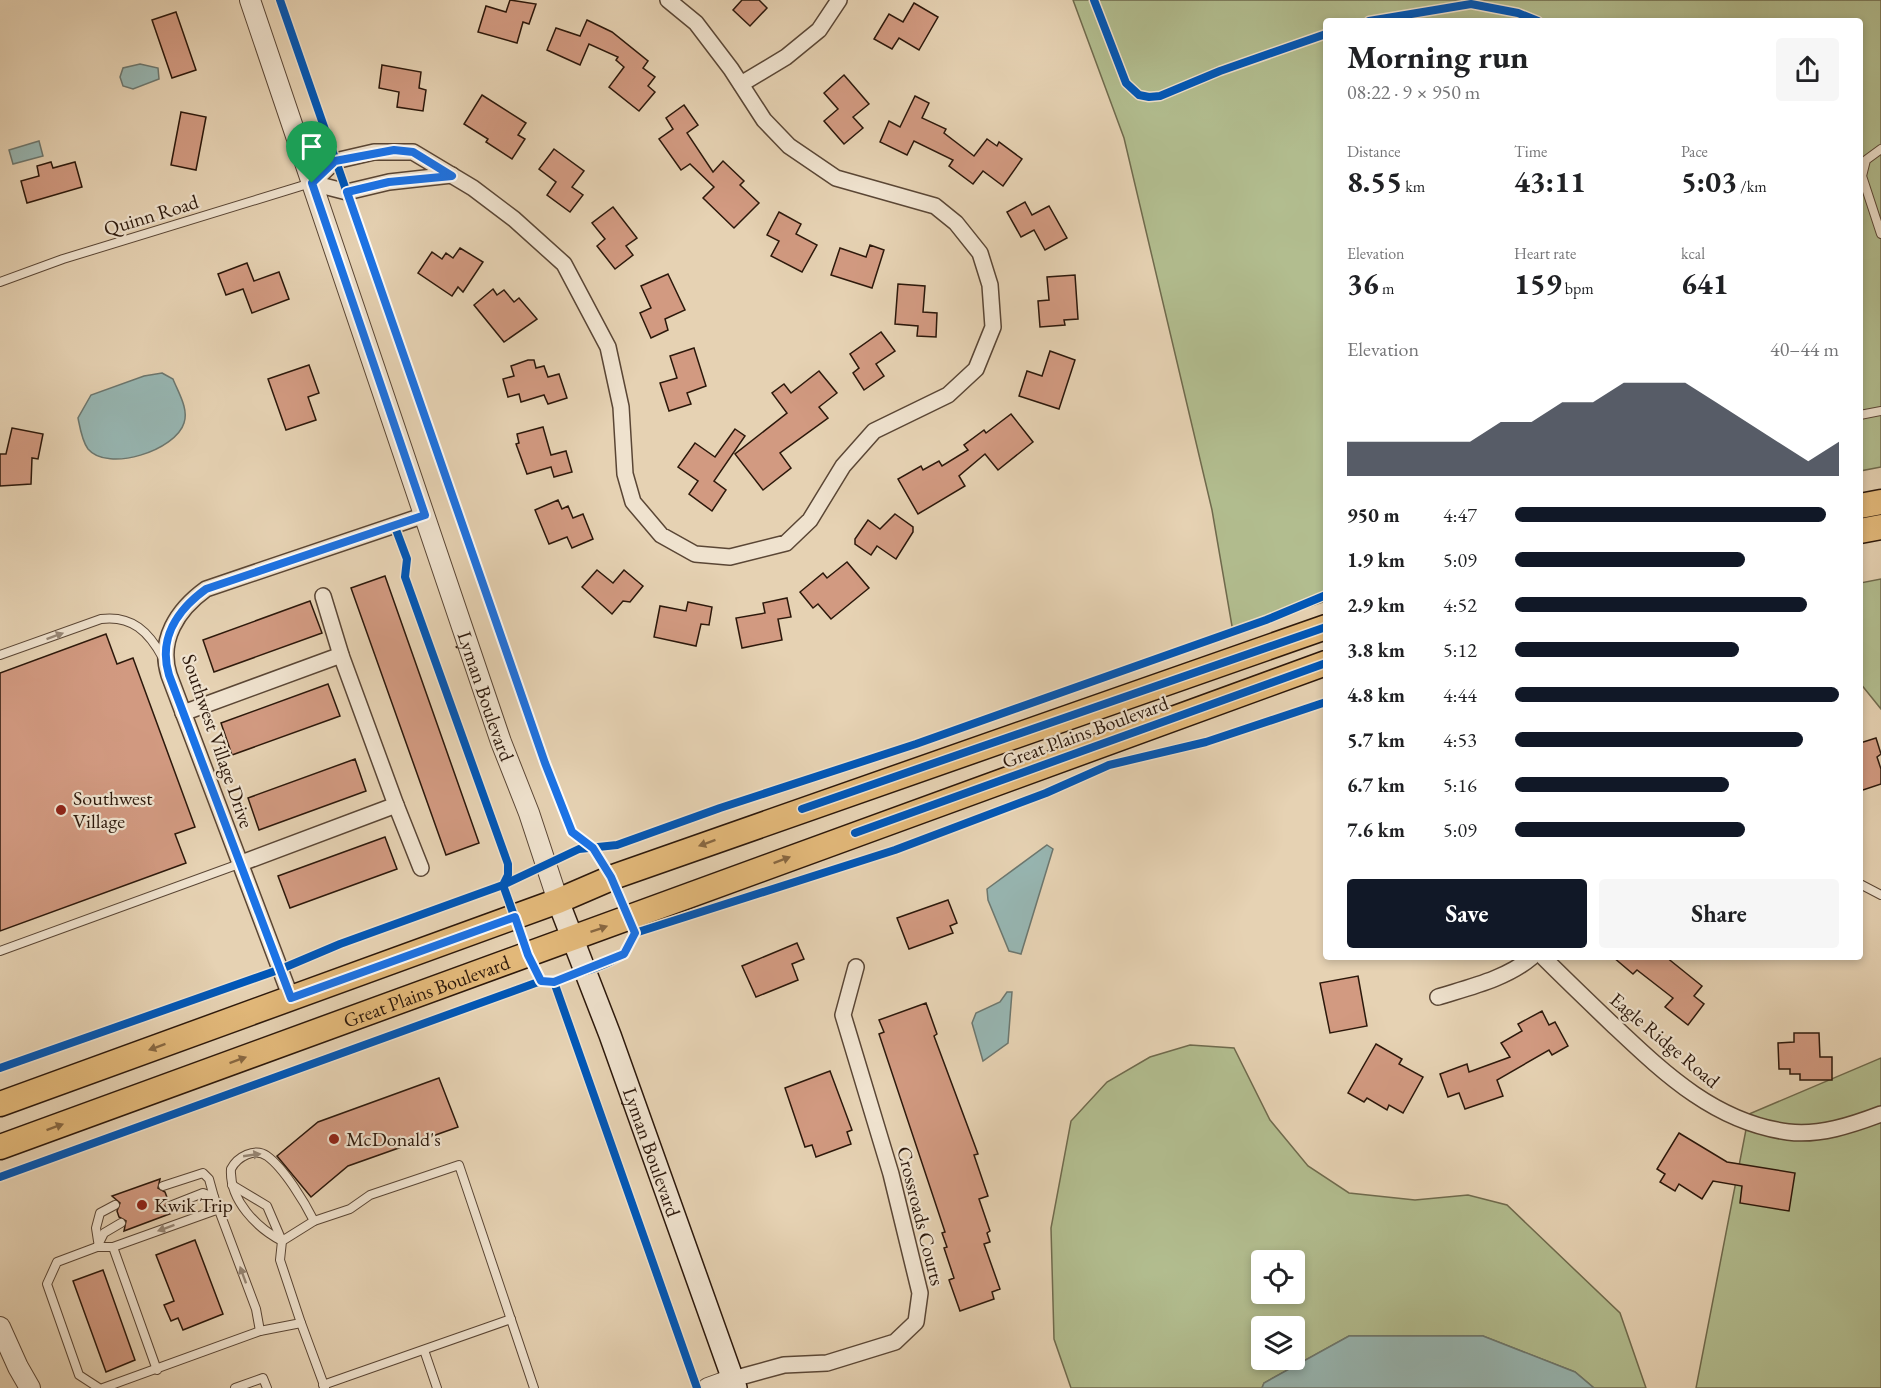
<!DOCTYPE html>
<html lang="en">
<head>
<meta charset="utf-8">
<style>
  :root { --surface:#fff; --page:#f6f6f6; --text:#202124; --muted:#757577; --accent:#111827 }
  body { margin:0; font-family:"EB Garamond",serif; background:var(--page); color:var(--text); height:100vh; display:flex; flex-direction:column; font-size:22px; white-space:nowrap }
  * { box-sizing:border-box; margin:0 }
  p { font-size:20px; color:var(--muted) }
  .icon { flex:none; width:33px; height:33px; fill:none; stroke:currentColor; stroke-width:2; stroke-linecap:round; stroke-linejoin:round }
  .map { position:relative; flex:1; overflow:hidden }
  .details { position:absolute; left:1323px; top:18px; width:540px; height:942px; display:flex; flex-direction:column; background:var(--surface); border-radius:6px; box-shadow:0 3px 9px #0003 }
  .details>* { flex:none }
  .buttons { position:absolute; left:1251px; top:1250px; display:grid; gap:12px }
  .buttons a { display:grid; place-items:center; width:54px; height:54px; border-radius:6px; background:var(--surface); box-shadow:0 3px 9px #0003; font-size:30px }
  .pin { position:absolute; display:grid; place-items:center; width:51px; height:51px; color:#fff; margin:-62px -26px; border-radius:50% 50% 50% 0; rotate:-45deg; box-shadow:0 0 6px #0007 }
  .pin .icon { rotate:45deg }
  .round { display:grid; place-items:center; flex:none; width:63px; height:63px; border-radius:6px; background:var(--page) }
  .summary { display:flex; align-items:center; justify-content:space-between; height:102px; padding:0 24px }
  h1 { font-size:33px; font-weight:700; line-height:45px }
  .stats { display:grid; grid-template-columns:repeat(3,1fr); gap:9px; height:102px; padding:6px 24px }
  .stats div { display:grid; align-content:center }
  .stats b { font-size:30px; font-weight:700 }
  .stats small { font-size:16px; font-weight:400 }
  .stats p { font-size:16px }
  .chart { height:168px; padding:12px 24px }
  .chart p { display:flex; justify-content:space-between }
  .chart svg { width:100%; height:108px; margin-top:6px; fill:var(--accent); opacity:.7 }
  .button { display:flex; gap:12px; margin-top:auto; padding:12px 24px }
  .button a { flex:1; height:69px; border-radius:6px; background:var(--accent); color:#fff; font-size:24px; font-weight:700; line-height:69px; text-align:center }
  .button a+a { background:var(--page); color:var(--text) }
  ul { padding:0 24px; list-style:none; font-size:20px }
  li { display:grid; grid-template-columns:96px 72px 1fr; align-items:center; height:45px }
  li i { height:15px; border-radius:8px; background:var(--accent) }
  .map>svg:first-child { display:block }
  .green { fill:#b2bd8f; stroke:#6f6a4d; stroke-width:1.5; fill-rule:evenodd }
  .water { fill:#97b6b2; stroke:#6c776f; stroke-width:1.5 }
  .building { fill:#d29a81; stroke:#2c180b; stroke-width:1.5 }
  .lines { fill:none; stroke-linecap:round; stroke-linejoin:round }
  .service-casing { stroke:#5a4635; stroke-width:10 }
  .minor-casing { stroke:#5a4635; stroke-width:18 }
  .tertiary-casing { stroke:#5a4635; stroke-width:22 }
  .secondary-casing { stroke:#2c180b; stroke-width:24 }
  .primary-casing { stroke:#2c180b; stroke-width:27 }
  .service { stroke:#efe2ce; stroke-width:8 }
  .minor { stroke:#efe2ce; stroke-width:15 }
  .tertiary { stroke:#efe2ce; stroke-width:20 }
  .secondary { stroke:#efe2ce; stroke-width:21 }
  .primary { stroke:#e3b97a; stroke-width:24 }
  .cycleway-casing { stroke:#efe2ce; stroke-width:11 }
  .cycleway { stroke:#0057b8; stroke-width:8 }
  .oneway { fill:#978776 }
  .oneway2 { fill:#886842 }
  .route-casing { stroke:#fff; stroke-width:12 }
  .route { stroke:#1a73e8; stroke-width:8 }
  .poi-dot { fill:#8f2418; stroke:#efe2ce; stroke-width:2 }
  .labels { text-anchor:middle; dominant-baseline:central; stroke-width:4.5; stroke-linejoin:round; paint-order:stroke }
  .street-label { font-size:20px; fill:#2c180b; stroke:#efe2ce }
  .poi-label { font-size:20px; fill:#2c180b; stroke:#efe2ce; text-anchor:start }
</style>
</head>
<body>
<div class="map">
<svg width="1881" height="1388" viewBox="0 0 1881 1388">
  <rect width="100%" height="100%" fill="#e6d2b3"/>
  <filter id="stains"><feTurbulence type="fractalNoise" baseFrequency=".00333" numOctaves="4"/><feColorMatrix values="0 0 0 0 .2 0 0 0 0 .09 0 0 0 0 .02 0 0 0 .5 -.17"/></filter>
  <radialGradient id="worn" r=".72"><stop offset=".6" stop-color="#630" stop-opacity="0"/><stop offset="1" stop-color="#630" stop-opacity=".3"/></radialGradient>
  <g class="green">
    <path d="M1073 0H1881V467L1860 471V21H1326V601L1233 632 1212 510 1124 138Z"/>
    <path d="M1881 579V709L1860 683V583Z"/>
    <path d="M1190 1045 1234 1048 1270 1120 1308 1166 1349 1193 1415 1200 1468 1195 1507 1205 1620 1313 1646 1388H1594L1575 1372 1483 1336H1349L1264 1383 1262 1388H1071L1054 1339 1051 1228 1071 1121 1107 1082 1150 1057ZM1262 1260H1294V1293H1262ZM1262 1326H1294V1359H1262Z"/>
    <path d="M1881 1058V1388H1696L1749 1114Z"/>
  </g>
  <g class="water">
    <path d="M140 64 158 68 159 79 133 89 123 86 120 77 123 68Z"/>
    <path d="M39 141 43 156 13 164 9 150Z"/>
    <path d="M162 373 173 379C178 392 189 409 184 423 176 450 108 473 88 449 82 441 80 428 78 418L91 395 144 376Z"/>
    <path d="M1047 845 1053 849 1021 954 1009 951 988 900 987 889Z"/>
    <path d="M1007 992H1012L1008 1043 983 1061 972 1023 976 1013 1000 1002Z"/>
    <path d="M1349 1336H1483L1575 1372 1594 1388H1262L1264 1383Z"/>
  </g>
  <g class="building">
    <path d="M510 0 536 4 529 24 523 22 517 43 478 32 486 6 506 12Z"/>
    <path d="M742 0H759L767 8 750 26 733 10Z"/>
    <path d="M914 3 938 17 919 50 899 38 892 49 874 39 889 14 903 22Z"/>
    <path d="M176 12 196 70 172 78 152 20Z"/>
    <path d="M587 20 612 32 648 61 643 68 655 77 648 86 655 92 639 111 609 87 624 67 616 60 618 57 589 44 580 65 547 50 556 28 580 36Z"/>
    <path d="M382 65 421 72 419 88 426 90 423 111 397 107 399 92 379 88Z"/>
    <path d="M844 75 869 104 853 117 863 128 844 144 824 121 838 109 824 93Z"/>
    <path d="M482 95 526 123 518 135 525 139 512 159 486 142 488 139 464 124Z"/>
    <path d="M915 96 929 103 922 118 946 129 944 133 974 156 987 139 997 146 999 142 1022 159 1003 186 983 171 973 184 949 166 953 160 914 141 907 155 880 142 889 121 900 127Z"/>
    <path d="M684 105 698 125 687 133 713 172 723 161 744 181 740 185 759 203 734 228 703 198 714 187 690 164 681 170 659 139 673 129 666 118Z"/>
    <path d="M181 112 206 117 196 170 171 165Z"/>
    <path d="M554 149 584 171 572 187 583 195 570 212 547 195 556 182 539 169Z"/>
    <path d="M51 162 53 168 75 162 82 187 27 203 21 181 39 176 37 166Z"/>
    <path d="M1025 202 1032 215 1049 206 1067 238 1045 250 1034 230 1021 237 1007 212Z"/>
    <path d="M613 207 637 238 626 246 633 255 615 269 597 246 605 239 592 223Z"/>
    <path d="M779 212 801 224 796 234 817 245 802 272 771 256 779 241 767 235Z"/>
    <path d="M870 245 884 250 872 288 831 275 840 248 866 257Z"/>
    <path d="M460 248 483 262 463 292 458 287 452 296 418 273 432 252 442 259 446 253 453 258Z"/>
    <path d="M247 263 254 281 279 272 289 299 252 313 243 289 226 295 218 274Z"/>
    <path d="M668 274 685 310 665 319 668 330 651 338 640 313 651 308 641 286Z"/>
    <path d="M1075 275 1078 319 1064 320 1065 325 1040 327 1038 301 1049 300 1047 277Z"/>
    <path d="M898 284 925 286 923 312 937 313 936 337 917 336 918 326 895 324Z"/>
    <path d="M493 289 497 295 504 290 514 302 519 298 537 319 504 342 474 305Z"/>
    <path d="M881 332 895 351 876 364 884 376 864 390 853 373 859 368 850 354Z"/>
    <path d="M694 348 706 386 687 393 691 404 669 411 660 383 677 378 670 356Z"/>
    <path d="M1050 351 1075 360 1059 409 1019 396 1027 371 1042 376Z"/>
    <path d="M528 360H534L536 368 544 366 548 377 559 374 567 398 548 404 544 395 521 402 519 394 508 397 503 379 514 376 511 366Z"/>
    <path d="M309 365 319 393 308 397 316 420 286 430 268 379Z"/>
    <path d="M819 371 837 393 819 407 828 418 780 453 791 468 763 490 735 454 787 413 772 393 784 384 791 393Z"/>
    <path d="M1011 414 1033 442 998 470 985 454 959 476 965 486 918 514 898 479 921 466 923 470 939 461 942 466 968 450 964 445 984 430 986 433Z"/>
    <path d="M543 427 551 455 566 451 572 472 554 477 551 467 527 474 516 444 519 443 517 434Z"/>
    <path d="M12 428 43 434 38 459 32 458 31 484 0 486V454H6Z"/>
    <path d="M735 429 745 436 714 481 726 490 712 511 689 494 698 481 678 467 695 443 715 457Z"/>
    <path d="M558 500 562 509 568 506 573 518 583 514 593 539 572 548 567 537 549 544 535 510Z"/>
    <path d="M895 514 913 527V532L896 559 877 546 871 555 855 544V539L868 520 880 529Z"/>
    <path d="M847 562 869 588 831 619 818 604 813 608 800 592 823 573 827 578Z"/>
    <path d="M597 570 613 583 624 570 643 586 630 602 623 601 612 614 582 587Z"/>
    <path d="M385 576 479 843 446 855 351 588Z"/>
    <path d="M787 598 791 617 778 619 782 640 742 648 736 618 765 613 763 603Z"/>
    <path d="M310 601 322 633 214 672 203 640Z"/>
    <path d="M688 602 712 607 709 625 701 624 696 646 654 637 660 606 686 611Z"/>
    <path d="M106 634 117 664 133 658 195 827 175 834 186 863 0 931V673Z"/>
    <path d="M328 684 340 716 232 755 221 723Z"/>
    <path d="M1876 738 1881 754 1877 757 1881 769V784L1860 791V743Z"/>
    <path d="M355 759 366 791 259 830 248 798Z"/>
    <path d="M385 837 397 869 290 908 278 876Z"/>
    <path d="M948 900 957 923 950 926 953 933 909 949 897 918Z"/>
    <path d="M797 943 804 959 792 964 798 980 756 997 742 966Z"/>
    <path d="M1613 957H1666L1702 986 1694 996 1704 1004 1688 1025 1665 1007 1673 998 1637 970 1633 974Z"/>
    <path d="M1358 976 1367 1026 1330 1033 1320 983Z"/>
    <path d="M926 1003 937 1034 934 1036 978 1154 974 1155 988 1196 979 1199 990 1231 987 1233 990 1242 984 1244 1000 1289 992 1292 994 1299 960 1311 949 1280 954 1278 944 1248 947 1247 942 1233 945 1232 879 1034 884 1032 879 1020Z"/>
    <path d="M1542 1011 1549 1025 1555 1022 1568 1046 1552 1055 1549 1050 1497 1080 1503 1096 1465 1109 1459 1093 1448 1097 1440 1074 1467 1064 1469 1072 1510 1057 1501 1043 1522 1031 1518 1024Z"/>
    <path d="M1794 1033H1819L1820 1057H1832V1080H1800V1074H1790V1069H1779L1778 1043 1794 1042Z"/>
    <path d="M1376 1044 1402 1059 1399 1064 1423 1077 1403 1113 1389 1105 1387 1110 1367 1098 1364 1102 1348 1093Z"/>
    <path d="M830 1071 852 1130 847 1132 851 1144 816 1157 812 1145 805 1147 785 1088Z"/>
    <path d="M439 1078 458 1127 348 1166 311 1197 277 1156 318 1122Z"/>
    <path d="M1679 1133 1727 1162 1795 1173 1789 1211 1740 1203 1742 1186 1713 1181 1702 1199 1679 1184 1675 1191 1660 1182 1665 1174 1657 1169Z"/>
    <path d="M160 1179 158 1188 165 1192 168 1200 164 1208 172 1213 124 1231 126 1221 119 1217 117 1211 120 1203 112 1196Z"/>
    <path d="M195 1240 223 1314 183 1330 178 1318 171 1321 164 1305 174 1301 156 1255Z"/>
    <path d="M103 1270 135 1360 106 1372 73 1281Z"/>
  </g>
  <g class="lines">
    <g class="service-casing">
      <g id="service">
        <path d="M1881 149 1866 160 1862 176 1881 234"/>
        <path d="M0 282 63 259 311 183"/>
        <path d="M1860 415 1881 411"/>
        <path d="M0 655 101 619C132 615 149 632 163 658"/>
        <path d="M1860 884 1881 895"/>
        <path d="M0 951 239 864"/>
        <path d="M232 1185 267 1206 282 1241"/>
        <path d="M163 1186 203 1173 209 1179 214 1197"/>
        <path d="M170 1206 203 1193 214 1197 256 1309 260 1331"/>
        <path d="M98 1241 96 1228 100 1213 115 1205"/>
        <path d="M282 1241C257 1228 229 1200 231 1169 237 1157 255 1147 267 1156 284 1168 305 1203 314 1221"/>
        <path d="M97 1247H113L157 1370"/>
        <path d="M113 1247 219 1209"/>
        <path d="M301 1323 325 1388"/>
        <path d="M424 1350 437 1388"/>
        <path d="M323 1385 511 1319"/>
        <path d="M99 1388 79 1375 47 1284 57 1262 97 1247 104 1233 121 1223"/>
        <path d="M103 1388 260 1331 301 1323 280 1260 282 1241 314 1221 350 1209 370 1195 459 1165 534 1388"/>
        <path d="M235 1388 263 1378 267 1388"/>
      </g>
    </g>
    <g class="minor-casing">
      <g id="minor">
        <path d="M741 84 786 57 819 30 839 0"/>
        <path d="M312 183 335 161 374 152H413L473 188 514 219 564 264 608 347 621 407 625 474 633 502 661 535 695 554 730 557 786 543 810 520 843 466 874 431 948 395 976 369 993 327 990 285 980 253 956 223 935 206 836 178 789 146 764 120 731 69 696 23 668 0"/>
        <path d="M312 183 347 192 389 182 452 175"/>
        <path d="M323 596 341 655"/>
        <path d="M183 713 341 655 396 805 239 864"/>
        <path d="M396 805 421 868"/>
        <path d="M1543 957C1566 980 1589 1002 1612 1024 1663 1072 1714 1122 1788 1132 1819 1136 1852 1125 1881 1114"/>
        <path d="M1438 997C1470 987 1506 979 1532 957"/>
        <path d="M291 998 169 675C158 640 177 610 206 589L425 515"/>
        <path d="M733 1379 784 1365 827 1363 895 1342 916 1322 920 1293 891 1174 843 1015 856 967"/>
      </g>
    </g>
    <g class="tertiary-casing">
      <g id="tertiary">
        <path id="s1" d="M250 0 501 742 529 813 558 901"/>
        <path d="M0 1327 18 1367 30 1388"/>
        <path d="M708 1388 733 1379"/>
      </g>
    </g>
    <g class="secondary-casing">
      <g id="secondary">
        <path id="s2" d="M558 901 610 1035 736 1388"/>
      </g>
    </g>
    <g class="primary-casing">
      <g id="primary">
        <path d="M1860 506 1881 502"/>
        <path d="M1860 531 1881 527"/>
        <path d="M0 1104 558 901 616 876 1326 627"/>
        <path id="s3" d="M0 1147 1326 663"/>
      </g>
    </g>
    <use href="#service" class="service"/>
    <use href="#minor" class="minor"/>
    <use href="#tertiary" class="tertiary"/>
    <use href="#secondary" class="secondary"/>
    <use href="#primary" class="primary"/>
    <g class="cycleway-casing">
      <g id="cycleway">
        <path d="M280 0 545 763 572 832 593 848 611 877 635 933"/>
        <path d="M1094 0 1126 83 1139 95 1149 97 1160 96 1220 71 1326 34"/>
        <path d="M1369 21 1471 4 1518 13 1538 21"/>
        <path d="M802 809 1326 627"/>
        <path d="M855 833 1326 663"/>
        <path d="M541 981 528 955 503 885 579 849 617 845 720 808 916 744 1266 620 1326 595"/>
        <path d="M554 982 697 1388"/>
        <path d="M0 1068 281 969 340 944 503 885 508 875V864L405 577 407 559 395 527"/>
        <path d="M0 1177 541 981C556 983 612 964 623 954 628 949 630 939 635 933L895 850 1046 793 1109 765 1206 742 1326 702"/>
      </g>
    </g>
    <use href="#cycleway" class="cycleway"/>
  </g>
  <defs><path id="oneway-solid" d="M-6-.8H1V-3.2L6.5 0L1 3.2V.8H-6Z" transform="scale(1.5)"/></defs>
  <g class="oneway">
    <use href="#oneway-solid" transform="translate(55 636) rotate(-20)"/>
    <use href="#oneway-solid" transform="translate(252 1155) rotate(-8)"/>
    <use href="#oneway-solid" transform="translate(166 1228) rotate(160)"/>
    <use href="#oneway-solid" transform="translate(243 1275) rotate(-110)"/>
  </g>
  <g class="oneway2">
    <use href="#oneway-solid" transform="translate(707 843) rotate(160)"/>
    <use href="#oneway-solid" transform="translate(782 860) rotate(-21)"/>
    <use href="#oneway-solid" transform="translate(599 929) rotate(-19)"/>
    <use href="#oneway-solid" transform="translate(157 1047) rotate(160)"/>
    <use href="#oneway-solid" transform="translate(238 1060) rotate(-20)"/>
    <use href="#oneway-solid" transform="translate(55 1127) rotate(-20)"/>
  </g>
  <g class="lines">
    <g class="route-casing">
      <path id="route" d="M394 150 413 152 452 176 389 182 347 192 545 763 572 832 593 848 611 877 635 933 624 954 554 982 541 981 528 955 515 917 291 998 169 675C158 639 177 610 206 589L425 515 312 183 335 161Z"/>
    </g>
    <use href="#route" class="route"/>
  </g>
  <g class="poi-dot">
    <circle cx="61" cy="810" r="6"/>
    <circle cx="334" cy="1139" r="6"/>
    <circle cx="142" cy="1205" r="6"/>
  </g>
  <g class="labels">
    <g class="street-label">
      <text transform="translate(151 215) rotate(-17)">Quinn Road</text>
      <text stroke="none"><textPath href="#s1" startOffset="735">Lyman Boulevard</textPath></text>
      <text transform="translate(1085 732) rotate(-20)">Great Plains Boulevard</text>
      <text transform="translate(218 741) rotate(71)">Southwest Village Drive</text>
      <text stroke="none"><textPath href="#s3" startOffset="454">Great Plains Boulevard</textPath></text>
      <text transform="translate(1665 1040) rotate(40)">Eagle Ridge Road</text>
      <text stroke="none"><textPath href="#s2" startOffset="268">Lyman Boulevard</textPath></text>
      <text transform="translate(921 1216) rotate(76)">Crossroads Courts</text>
    </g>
    <g class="poi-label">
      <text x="73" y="798">Southwest<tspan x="73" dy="23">Village</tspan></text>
      <text x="346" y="1139">McDonald's</text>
      <text x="154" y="1205">Kwik Trip</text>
    </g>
  </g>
  <rect width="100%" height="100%" filter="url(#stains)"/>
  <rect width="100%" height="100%" fill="url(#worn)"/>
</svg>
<div class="buttons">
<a><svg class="icon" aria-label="locate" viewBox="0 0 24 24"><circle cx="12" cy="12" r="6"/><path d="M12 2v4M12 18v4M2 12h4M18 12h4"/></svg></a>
<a><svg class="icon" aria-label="layers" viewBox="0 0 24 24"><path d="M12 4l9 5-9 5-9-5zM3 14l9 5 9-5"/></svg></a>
</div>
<div class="pin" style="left:312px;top:183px;background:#1e9e55"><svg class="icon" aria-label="arrive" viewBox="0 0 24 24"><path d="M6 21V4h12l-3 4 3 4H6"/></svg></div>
<section class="details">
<div class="summary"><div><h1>Morning run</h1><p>08:22 · 9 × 950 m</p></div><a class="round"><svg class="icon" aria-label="share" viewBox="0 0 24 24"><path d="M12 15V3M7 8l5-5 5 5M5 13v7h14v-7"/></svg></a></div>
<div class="stats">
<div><p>Distance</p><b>8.55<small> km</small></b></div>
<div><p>Time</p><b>43:11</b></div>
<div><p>Pace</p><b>5:03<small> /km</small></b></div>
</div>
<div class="stats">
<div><p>Elevation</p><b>36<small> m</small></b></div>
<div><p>Heart rate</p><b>159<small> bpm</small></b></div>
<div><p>kcal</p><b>641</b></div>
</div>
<div class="chart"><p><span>Elevation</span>40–44 m</p>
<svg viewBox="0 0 160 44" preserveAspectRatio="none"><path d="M0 44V30L10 30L20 30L30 30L40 30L50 22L60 22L70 14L80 14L90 6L100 6L110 6L120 14L130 22L140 30L150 38L160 30V44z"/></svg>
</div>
<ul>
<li><b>950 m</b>4:47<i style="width:96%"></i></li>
<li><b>1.9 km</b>5:09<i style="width:71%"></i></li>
<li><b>2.9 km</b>4:52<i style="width:90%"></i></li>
<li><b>3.8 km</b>5:12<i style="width:69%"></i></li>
<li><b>4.8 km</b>4:44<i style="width:100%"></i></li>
<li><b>5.7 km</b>4:53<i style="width:89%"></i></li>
<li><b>6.7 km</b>5:16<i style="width:66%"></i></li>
<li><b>7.6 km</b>5:09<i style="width:71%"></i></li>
</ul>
<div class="button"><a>Save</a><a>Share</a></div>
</section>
</div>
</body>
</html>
